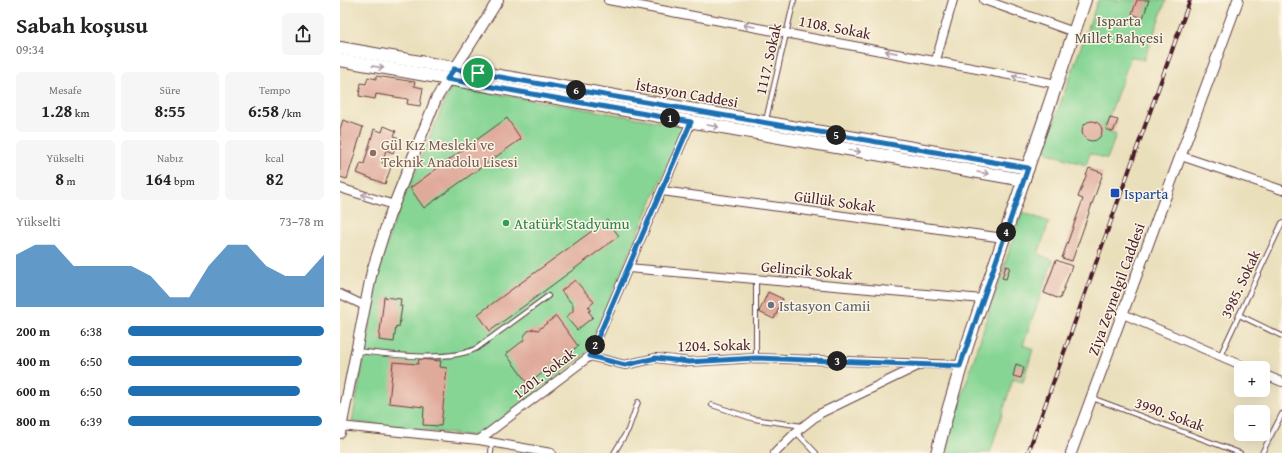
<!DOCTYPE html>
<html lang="tr">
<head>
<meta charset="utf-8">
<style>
  :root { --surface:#fff; --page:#f6f6f6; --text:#222; --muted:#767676; --accent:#1f6fb2 }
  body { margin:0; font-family:"Gentium Book Plus",serif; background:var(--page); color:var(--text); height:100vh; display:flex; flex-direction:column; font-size:15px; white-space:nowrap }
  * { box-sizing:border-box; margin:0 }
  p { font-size:13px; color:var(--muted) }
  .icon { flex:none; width:22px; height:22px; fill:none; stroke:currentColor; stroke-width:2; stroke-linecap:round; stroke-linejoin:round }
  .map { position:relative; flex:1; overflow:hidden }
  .sheet { display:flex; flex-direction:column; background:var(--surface); width:340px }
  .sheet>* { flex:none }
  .tools { position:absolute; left:894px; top:361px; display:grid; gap:8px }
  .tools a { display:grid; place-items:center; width:36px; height:36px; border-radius:6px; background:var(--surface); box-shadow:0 4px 16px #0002; font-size:20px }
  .pin { position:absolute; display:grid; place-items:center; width:34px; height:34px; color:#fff; margin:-17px; border:2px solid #fff; border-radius:50%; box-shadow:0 1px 4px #0007 }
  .km { position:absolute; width:20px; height:20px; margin:-10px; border-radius:50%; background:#222; color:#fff; font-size:11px; line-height:20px; text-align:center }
  .round { display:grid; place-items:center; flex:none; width:42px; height:42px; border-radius:6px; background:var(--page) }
  .overview { display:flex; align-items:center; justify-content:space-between; height:68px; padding:0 16px }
  h1 { font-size:22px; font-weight:700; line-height:30px }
  .figures { display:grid; grid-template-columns:repeat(3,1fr); gap:6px; height:68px; padding:4px 16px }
  .figures div { display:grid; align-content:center; border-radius:6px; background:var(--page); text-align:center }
  .figures b { font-size:17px; font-weight:700 }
  .figures small { font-size:11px; font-weight:400 }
  .figures p { font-size:11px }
  .chart { height:112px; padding:8px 16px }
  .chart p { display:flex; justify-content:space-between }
  .chart svg { width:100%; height:72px; margin-top:4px; fill:var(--accent); opacity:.7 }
  ul { padding:0 16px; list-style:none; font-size:13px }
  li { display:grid; grid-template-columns:64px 48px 1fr; align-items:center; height:30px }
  li i { height:10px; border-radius:5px; background:var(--accent) }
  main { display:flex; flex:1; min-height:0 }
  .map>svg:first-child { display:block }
  .green { fill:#86d594; stroke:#687a60 }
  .building { fill:#e0aa9b }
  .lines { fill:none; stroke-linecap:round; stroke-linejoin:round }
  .service-casing { stroke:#623c41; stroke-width:6 }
  .minor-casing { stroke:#623c41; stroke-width:10 }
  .tertiary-casing { stroke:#623c41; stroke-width:12 }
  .secondary-casing { stroke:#623c41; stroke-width:14 }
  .service { stroke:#fff; stroke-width:4 }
  .minor { stroke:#fff; stroke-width:8 }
  .tertiary { stroke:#fff; stroke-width:10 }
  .secondary { stroke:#fff; stroke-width:12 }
  .rail-casing { stroke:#4a1f2b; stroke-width:4 }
  .rail { stroke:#fcf5e5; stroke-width:2.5; stroke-dasharray:8; stroke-linecap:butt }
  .oneway { stroke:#ae9aa0 }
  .route-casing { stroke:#fff; stroke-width:8 }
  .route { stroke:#1f6fb2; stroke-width:5 }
  .education-dot { fill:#8d6e63; stroke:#fcf5e5; stroke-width:1.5 }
  .transit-dot { fill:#1a4fb4; stroke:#fcf5e5; stroke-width:1.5 }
  .leisure-dot { fill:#2e9e5b; stroke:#fcf5e5; stroke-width:1.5 }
  .worship-dot { fill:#6b7280; stroke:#fcf5e5; stroke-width:1.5 }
  .labels { text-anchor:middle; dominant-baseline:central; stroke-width:3; stroke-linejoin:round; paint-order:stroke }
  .park-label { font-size:15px; fill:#5c564a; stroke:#fcf5e5 }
  .street-label { font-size:15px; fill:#4a1f2b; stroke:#fcf5e5 }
  .education-label { font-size:15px; fill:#785e54; stroke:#fcf5e5; text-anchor:start }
  .transit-label { font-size:15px; fill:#164399; stroke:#fcf5e5; text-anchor:start }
  .leisure-label { font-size:15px; fill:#27864d; stroke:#fcf5e5; text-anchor:start }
  .worship-label { font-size:15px; fill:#5b616d; stroke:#fcf5e5; text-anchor:start }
</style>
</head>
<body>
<main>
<section class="sheet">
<div class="overview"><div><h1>Sabah koşusu</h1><p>09:34</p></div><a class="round"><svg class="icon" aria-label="share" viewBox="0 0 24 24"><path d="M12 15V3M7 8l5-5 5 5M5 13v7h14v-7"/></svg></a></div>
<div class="figures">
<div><p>Mesafe</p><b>1.28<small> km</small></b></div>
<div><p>Süre</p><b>8:55</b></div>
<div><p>Tempo</p><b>6:58<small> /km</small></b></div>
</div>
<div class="figures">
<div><p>Yükselti</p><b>8<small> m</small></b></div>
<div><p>Nabız</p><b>164<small> bpm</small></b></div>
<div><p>kcal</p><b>82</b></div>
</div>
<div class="chart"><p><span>Yükselti</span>73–78 m</p>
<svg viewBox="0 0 160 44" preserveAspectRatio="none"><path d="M0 44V12L10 6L20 6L30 19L40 19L50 19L60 19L70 25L80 38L90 38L100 19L110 6L120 6L130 19L140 25L150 25L160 12V44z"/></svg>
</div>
<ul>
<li><b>200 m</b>6:38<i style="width:100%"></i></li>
<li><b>400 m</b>6:50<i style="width:89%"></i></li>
<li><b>600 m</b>6:50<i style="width:88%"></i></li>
<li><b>800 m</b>6:39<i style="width:99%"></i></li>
</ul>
</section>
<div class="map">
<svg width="942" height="453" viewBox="0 0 942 453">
  <rect width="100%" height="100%" fill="#fcf5e5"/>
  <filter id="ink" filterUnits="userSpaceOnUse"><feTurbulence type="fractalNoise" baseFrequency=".025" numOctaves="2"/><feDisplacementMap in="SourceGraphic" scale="8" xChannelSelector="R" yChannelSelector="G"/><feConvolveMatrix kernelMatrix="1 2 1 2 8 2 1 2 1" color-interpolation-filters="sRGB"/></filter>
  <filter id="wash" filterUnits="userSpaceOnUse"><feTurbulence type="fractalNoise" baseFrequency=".012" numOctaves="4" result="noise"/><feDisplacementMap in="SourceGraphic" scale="16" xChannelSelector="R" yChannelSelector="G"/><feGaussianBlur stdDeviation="0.9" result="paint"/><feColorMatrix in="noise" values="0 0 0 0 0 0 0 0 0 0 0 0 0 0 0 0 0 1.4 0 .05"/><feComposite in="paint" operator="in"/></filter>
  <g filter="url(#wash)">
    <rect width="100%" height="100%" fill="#eadfbb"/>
    <g class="green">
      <path d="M758 0H826L804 60 791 56 764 130 776 135 767 159 750 153 746 165 708 153 705 146Z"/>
      <path d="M111 86 344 126 246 354 139 437 12 422 40 267 50 232Z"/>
      <path d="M682 212 709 222 698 254 713 260 683 345 693 349 683 382 673 379 650 453H607L616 414Z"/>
    </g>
    <g id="blocks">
      <g class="building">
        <path d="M797 0H809L803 18 792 14Z"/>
        <path d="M36 76 75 82 74 86 83 88 80 106 67 104 68 99 36 94 35 99 19 96 21 83 26 84 28 77 36 79Z"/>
        <path d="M167 118 181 139 84 208 70 188Z"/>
        <path d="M770 118 778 120 773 132 766 129Z"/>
        <path d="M3 120 23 127 7 179 0 177V129Z"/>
        <circle cx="752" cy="131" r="10"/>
        <path d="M44 126 56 131 54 136 59 138 53 153 46 150 42 163 51 167 45 184 17 173 21 163 24 164 34 129 42 132Z"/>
        <path d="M749 168 763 173 732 261 722 258 743 199 738 197Z"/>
        <path d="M267 220 279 236 150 331 138 314Z"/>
        <path d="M716 260 732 266 720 299 704 293Z"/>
        <path d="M666 266 670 267 666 279 662 278Z"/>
        <path d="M235 280 254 302 248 307H250V311H248L253 317 237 330 226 317 233 311V305L221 291Z"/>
        <path d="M428 292 443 299 434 319 419 312Z"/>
        <path d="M44 297 61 299 60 306H62L59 327 56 326 54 342 39 340Z"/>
        <path d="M216 316 238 346 188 384 166 354 184 340V336L188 331 194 329 198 330Z"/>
        <path d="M79 359 101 361 100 367 107 368 101 426 83 425 84 407 49 403 53 362 78 364Z"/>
        <path d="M676 364 684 367 681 378 673 376Z"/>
      </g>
    </g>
  </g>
  <g filter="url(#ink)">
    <use href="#blocks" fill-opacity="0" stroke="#623c41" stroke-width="1"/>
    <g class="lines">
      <g class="service-casing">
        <g id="service">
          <path d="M426 120 454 0"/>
          <path d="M899 315 942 336"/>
          <path d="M17 351C49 354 109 363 137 348L208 296"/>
          <path d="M880 356 942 223"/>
          <path d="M416 358V279"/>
          <path d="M752 398 900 453"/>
          <path d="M372 405 414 419 463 426"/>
          <path d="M456 432 476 453"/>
          <path d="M151 453 152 442"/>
          <path d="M274 453 288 430 298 402"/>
          <path d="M922 453 942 414"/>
        </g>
      </g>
      <g class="minor-casing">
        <g id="minor">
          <path d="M268 0 717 84"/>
          <path d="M644 0 734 32"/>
          <path d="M596 60 613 0"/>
          <path d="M841 156 942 190"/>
          <path d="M0 188 54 205"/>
          <path d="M322 191 664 238"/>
          <path d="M288 268 643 299"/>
          <path d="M0 294 25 306"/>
          <path d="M783 314 908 368"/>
          <path d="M250 356 285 365 316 358 349 362 416 358 621 365"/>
          <path d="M923 374 942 382"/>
          <path d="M0 426 139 440 250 356 351 122"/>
          <path d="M139 440 211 453"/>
          <path d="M435 453 456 432 479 414 580 365"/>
        </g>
      </g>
      <g class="tertiary-casing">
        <g id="tertiary">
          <path d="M0 433 32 271 49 217 96 99 158 0"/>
          <path d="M731 453 898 0"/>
        </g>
      </g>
      <g class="secondary-casing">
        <g id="secondary">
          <path d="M0 48 688 168"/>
          <path d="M0 60 684 180"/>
          <path d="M597 453 607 414 627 346 745 0"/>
        </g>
      </g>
      <use href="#service" class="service"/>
      <use href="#minor" class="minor"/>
      <use href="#tertiary" class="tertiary"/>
      <use href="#secondary" class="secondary"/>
      <g class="rail-casing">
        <path id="rail" d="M688 453 850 0"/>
      </g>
      <use href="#rail" class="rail"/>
    </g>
    <defs><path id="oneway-shaft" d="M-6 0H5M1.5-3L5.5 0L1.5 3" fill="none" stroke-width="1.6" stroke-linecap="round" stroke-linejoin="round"/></defs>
    <g class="oneway">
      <use href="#oneway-shaft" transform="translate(409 26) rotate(-170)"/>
      <use href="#oneway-shaft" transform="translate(551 52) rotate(-169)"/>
      <use href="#oneway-shaft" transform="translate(38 67) rotate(10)"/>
      <use href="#oneway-shaft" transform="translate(678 77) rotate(-169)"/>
      <use href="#oneway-shaft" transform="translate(373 126) rotate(10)"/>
      <use href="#oneway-shaft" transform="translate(515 151) rotate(10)"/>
      <use href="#oneway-shaft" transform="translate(643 173) rotate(10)"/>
      <use href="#oneway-shaft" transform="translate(27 196) rotate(-162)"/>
    </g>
  </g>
  <g class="lines" filter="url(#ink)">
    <g class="route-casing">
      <path id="route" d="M114 69 688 168 620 366 416 358 349 362 316 358 285 365 250 356 351 122 107 79Z"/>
    </g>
    <use href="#route" class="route"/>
  </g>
  <circle class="education-dot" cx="33" cy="153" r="4"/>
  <rect class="transit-dot" x="770" y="188" width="10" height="10" rx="2"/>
  <circle class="leisure-dot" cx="166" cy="223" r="4"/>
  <circle class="worship-dot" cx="431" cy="305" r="4"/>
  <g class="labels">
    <g class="park-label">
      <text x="779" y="20">Isparta<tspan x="779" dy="17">Millet Bahçesi</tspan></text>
    </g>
    <g class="street-label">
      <text transform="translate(495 27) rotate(11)">1108. Sokak</text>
      <text transform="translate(428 59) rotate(-77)">1117. Sokak</text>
      <text transform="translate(347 93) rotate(10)">İstasyon Caddesi</text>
      <text transform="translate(495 201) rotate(8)">Güllük Sokak</text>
      <text transform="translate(467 270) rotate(5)">Gelincik Sokak</text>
      <text transform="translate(900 284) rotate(-65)">3985. Sokak</text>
      <text transform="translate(776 289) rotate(-70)">Ziya Zeynelgil Caddesi</text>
      <text transform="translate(374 345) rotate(-1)">1204. Sokak</text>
      <text transform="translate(204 373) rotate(-37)">1201. Sokak</text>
      <text transform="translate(830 414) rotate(20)">3990. Sokak</text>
    </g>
    <g class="education-label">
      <text x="41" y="144">Gül Kız Mesleki ve<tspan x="41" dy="17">Teknik Anadolu Lisesi</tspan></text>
    </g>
    <g class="transit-label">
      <text x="784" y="193">Isparta</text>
    </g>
    <g class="leisure-label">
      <text x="174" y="223">Atatürk Stadyumu</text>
    </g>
    <g class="worship-label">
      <text x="439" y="305">Istasyon Camii</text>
    </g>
  </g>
</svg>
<div class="tools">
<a>+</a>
<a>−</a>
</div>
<div class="pin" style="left:138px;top:73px;background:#1e9e55"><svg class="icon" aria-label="arrive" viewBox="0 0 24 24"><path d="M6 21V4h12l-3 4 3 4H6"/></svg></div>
<b class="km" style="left:330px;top:118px">1</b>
<b class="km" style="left:255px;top:345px">2</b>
<b class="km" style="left:497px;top:361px">3</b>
<b class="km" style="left:666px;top:232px">4</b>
<b class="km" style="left:496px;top:135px">5</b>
<b class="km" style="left:236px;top:90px">6</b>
</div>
</main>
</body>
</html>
